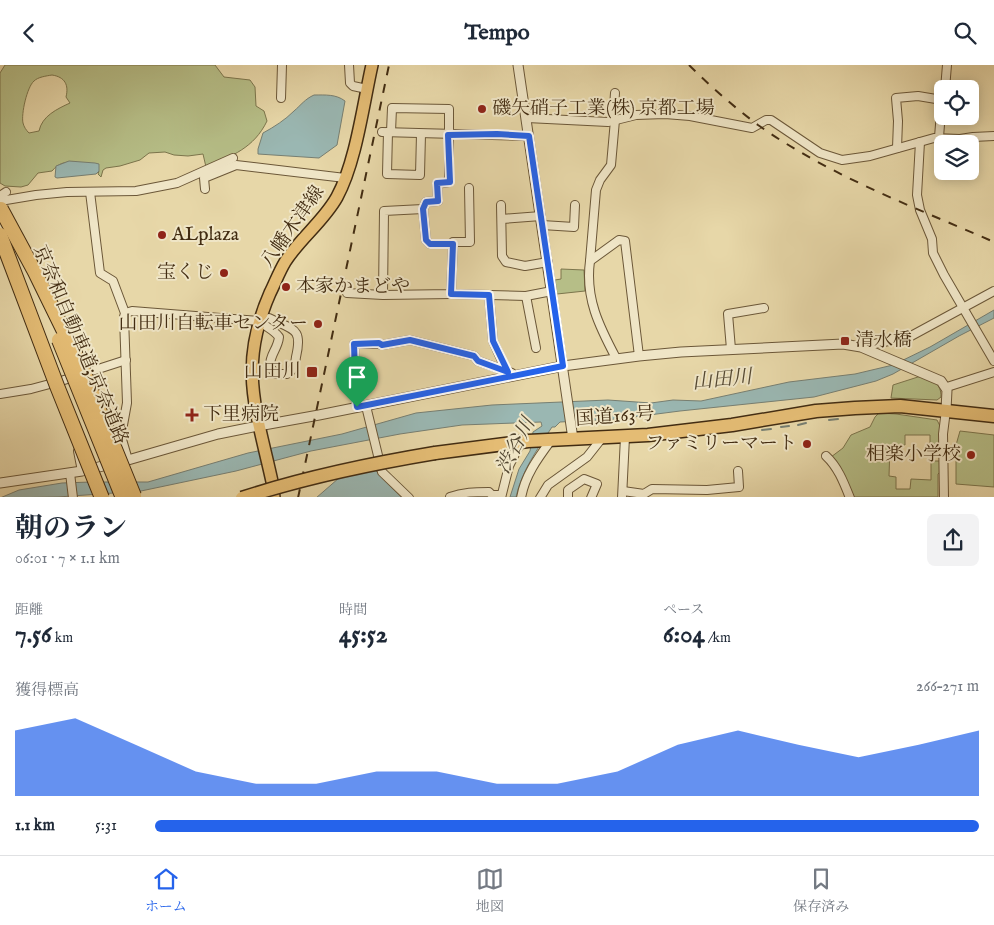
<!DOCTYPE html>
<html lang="ja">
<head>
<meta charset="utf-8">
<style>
  :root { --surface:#fff; --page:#f2f2f3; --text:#1f2937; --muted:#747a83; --line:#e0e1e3; --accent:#2563eb }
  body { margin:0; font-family:"IM FELL English","Noto Serif JP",serif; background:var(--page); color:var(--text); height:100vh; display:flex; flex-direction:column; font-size:19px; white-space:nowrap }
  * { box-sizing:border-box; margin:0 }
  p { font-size:16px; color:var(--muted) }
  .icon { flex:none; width:28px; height:28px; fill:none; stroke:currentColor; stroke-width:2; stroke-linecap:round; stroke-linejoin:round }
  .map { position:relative; height:432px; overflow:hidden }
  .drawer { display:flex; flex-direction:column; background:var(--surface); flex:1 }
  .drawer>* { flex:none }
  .tools { position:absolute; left:934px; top:15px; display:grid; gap:10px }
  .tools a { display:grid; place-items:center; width:45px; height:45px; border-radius:8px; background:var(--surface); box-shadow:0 2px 12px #0003; font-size:25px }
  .pin { position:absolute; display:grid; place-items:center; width:42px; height:42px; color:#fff; margin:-51px -21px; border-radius:50% 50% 50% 0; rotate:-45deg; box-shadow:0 0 5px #0007 }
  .pin .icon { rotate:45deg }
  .round { display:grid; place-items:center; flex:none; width:52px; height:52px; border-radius:8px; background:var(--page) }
  .headline { display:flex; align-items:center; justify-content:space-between; height:85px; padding:0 15px }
  h1 { font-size:28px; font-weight:700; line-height:38px }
  .metrics { display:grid; grid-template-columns:repeat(3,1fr); gap:8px; height:85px; padding:5px 15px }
  .metrics div { display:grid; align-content:center }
  .metrics b { font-size:25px; font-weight:700 }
  .metrics small { font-size:14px; font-weight:400 }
  .metrics p { font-size:14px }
  .chart { height:140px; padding:10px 15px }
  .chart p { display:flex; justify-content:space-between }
  .chart svg { width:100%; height:90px; margin-top:5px; fill:var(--accent); opacity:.7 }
  ul { padding:0 15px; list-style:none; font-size:16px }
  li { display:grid; grid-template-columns:80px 60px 1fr; align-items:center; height:38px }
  li i { height:12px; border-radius:6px; background:var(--accent) }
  header { display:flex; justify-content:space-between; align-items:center; height:65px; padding:0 15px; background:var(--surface); font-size:22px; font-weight:700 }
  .dock { display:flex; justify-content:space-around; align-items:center; height:70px; border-top:1px solid var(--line); background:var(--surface); font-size:14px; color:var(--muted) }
  .dock a { display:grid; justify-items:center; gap:2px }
  .dock .active { color:var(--accent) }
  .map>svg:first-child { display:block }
  .green { fill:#b6be87; stroke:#7c754c; fill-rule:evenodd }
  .water { fill:#9ab7b2; stroke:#777f72 }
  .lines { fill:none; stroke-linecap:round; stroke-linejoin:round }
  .stream { stroke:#777f72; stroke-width:2 }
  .minor-casing { stroke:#6b5738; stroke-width:10 }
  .tertiary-casing { stroke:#6b5738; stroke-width:11 }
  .primary-casing { stroke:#422c12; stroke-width:14 }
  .trunk-casing { stroke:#422c12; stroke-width:15 }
  .minor { stroke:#efe5c6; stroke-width:8 }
  .tertiary { stroke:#efe5c6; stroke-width:9 }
  .primary { stroke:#e4bc74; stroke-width:11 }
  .trunk { stroke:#e4bc74; stroke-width:12 }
  .rail { stroke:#422c12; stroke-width:2; stroke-dasharray:9 9; stroke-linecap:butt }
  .trunk-bridge-casing { stroke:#422c12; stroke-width:15; stroke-linecap:butt }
  .motorway-bridge-casing { stroke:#422c12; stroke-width:16; stroke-linecap:butt }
  .trunk-bridge { stroke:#e4bc74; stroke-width:12 }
  .motorway-bridge { stroke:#e4bc74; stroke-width:14 }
  .route-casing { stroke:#fff; stroke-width:10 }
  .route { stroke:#2563eb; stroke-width:6 }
  .poi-dot { fill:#8f2418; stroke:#efe5c6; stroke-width:2 }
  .labels { text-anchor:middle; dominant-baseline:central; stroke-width:4; stroke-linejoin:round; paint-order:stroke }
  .poi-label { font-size:19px; fill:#422c12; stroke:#efe5c6; text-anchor:start }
  .street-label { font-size:19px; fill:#422c12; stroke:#efe5c6 }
  .water-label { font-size:20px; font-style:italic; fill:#544832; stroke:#efe5c6 }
</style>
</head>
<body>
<header><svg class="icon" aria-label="back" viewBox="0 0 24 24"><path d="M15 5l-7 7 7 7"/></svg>Tempo<svg class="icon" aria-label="search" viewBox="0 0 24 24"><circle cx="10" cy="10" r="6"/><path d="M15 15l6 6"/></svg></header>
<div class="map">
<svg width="994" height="433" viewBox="0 0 994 433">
  <rect width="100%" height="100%" fill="#e7d7a8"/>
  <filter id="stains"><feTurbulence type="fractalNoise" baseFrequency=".004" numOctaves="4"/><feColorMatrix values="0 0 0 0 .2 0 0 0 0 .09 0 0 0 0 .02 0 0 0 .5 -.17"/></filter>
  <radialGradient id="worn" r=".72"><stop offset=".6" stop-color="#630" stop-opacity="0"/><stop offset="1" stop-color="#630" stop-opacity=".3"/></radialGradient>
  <g class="green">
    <path d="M5 0H215L224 12 250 15 255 22 256 41 264 46 267 56C254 83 232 91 206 102L203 89 188 91 174 90 165 87 149 88 140 95 120 101 106 103 103 105 101 112 98 109 99 106C83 99 65 90 52 106L38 108 28 120 21 122 5 121 0 118V8ZM52 10C65 12 69 20 66 32L70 38C57 44 42 51 39 66L29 68C26 65 24 62 23 58 21 49 27 22 34 16 38 12 46 11 52 10Z"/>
    <path d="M561 204 584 205 585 226 557 229 555 215 561 214Z"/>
    <path d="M921 311C933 317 941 317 941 332L937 335 891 333 893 320Z"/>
    <path d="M879 348 896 349 937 355 941 363 940 386H930V370H905V380L890 381 889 411 896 412V424H910L911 414 931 415V396H940V407L938 409V432H852L831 392 843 383 851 370 870 362 875 352Z"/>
    <path d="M960 366 994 370V422L956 419V380Z"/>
  </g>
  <g class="water">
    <path d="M314 30C325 30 336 29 345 36L337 80 319 93 258 89V84L263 68C274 62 285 55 294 46 301 40 305 34 314 30Z"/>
    <path d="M69 96 95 98 99 99V106L96 109 57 113 55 112 56 101Z"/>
    <path d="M994 245V253L959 271 893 309 876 316 814 332 680 346 618 354 560 357 555 362H552C537 385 522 405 516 432H510L519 404 530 386 533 367 542 361 541 357 462 360 400 369 311 386 236 406 141 426 58 432 0 433 19 425 62 418 91 417H148L248 388 342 369 416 348 492 340 608 335 651 338 673 335 701 336 789 317 855 309 893 300 930 282Z"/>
    <path d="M375 405 405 433H316L339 413Z"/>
  </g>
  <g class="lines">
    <g class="stream">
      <path d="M829 355 838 354"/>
      <path d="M798 360 806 358"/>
      <path d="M781 362 789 361"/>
      <path d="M762 365 771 364"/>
    </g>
    <g class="minor-casing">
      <g id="minor">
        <path d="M349 0 350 18 353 21 367 24"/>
        <path d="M945 24 947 0"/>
        <path d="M281 33 282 0"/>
        <path d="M527 53 608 57 636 50 665 49 690 51 752 63 766 55H771L820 88 842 95 870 91 934 73 960 74 973 72 994 71"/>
        <path d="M613 55 615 28"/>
        <path d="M382 67 529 71"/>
        <path d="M388 67 387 109 420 110 421 69"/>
        <path d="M391 67 392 43 449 44V117L437 119 438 136 426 137 423 144"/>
        <path d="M939 72 942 35"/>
        <path d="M920 77 917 130 920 145 932 174 933 188 944 210 994 296"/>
        <path d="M897 83 898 56 896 33 918 31 942 35"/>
        <path d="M205 124 204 113 236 100 345 113"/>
        <path d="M90 127 100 208 113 216 125 248 124 252 127 338 121 371 128 395"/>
        <path d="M0 131 6 127"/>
        <path d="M0 136 36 130 67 127 136 126 177 118 233 93"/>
        <path d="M501 140 502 191 506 197 525 201 548 197"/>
        <path d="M502 154 541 151"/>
        <path d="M542 160 574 162 575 140"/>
        <path d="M453 179V177H470L469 123"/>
        <path d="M590 196 596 125 600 115 611 100 615 55"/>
        <path d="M347 228 383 230 451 229 453 179H430L426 175 423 144 384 146 383 230"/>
        <path d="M451 229 526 231 552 226"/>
        <path d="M489 230 493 276 507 307"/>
        <path d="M526 231 536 283"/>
        <path d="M125 248 132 246 259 256 269 253C293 265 303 262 296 292 295 300 294 305 287 309H276L270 302C269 290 278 284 279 272 274 265 266 262 259 256"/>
        <path d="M861 282 911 271 994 226"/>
        <path d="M731 284 728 249 764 243"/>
        <path d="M616 293C599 261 585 233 590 196L619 175 625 176 639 291"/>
        <path d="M947 322 994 307"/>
        <path d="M0 329 31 324 61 316 126 295"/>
        <path d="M366 341 382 407 409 433"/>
        <path d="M357 342C354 321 355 300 354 279H379L382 280 410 275 474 291 478 296 512 308 513 311"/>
        <path d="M78 386 82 406"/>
        <path d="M826 391C838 402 844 418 850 433"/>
        <path d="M70 408 73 433"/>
        <path d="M623 426 644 429 652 424 707 425 739 422 738 406"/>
        <path d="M450 432C463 427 475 427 489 427L492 430H501"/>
        <path d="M501 433 509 401 521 377"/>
        <path d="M521 433C525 410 538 393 552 374"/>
        <path d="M540 433 548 420 587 392 602 373"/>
        <path d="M568 433V425L584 414 597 419 591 433"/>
        <path d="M622 433 625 372"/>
        <path d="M944 433 943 369 946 345"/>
      </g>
    </g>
    <g class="tertiary-casing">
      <g id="tertiary">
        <path d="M518 0 573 374"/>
        <path d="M0 418 82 406 128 395 218 369 258 361 319 350 563 301 639 291 681 287 843 279 861 282 941 316 947 325 946 345"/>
      </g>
    </g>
    <g class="primary-casing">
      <path id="primary" d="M274 433 273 421C257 346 237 303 270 228 275 218 279 207 285 197 300 173 323 157 337 132 356 97 363 40 372 0"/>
    </g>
    <g class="trunk-casing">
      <path id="trunk" d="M435 388 528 376 648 370 732 360 816 346 855 343 900 341 994 351"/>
    </g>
    <use href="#minor" class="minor"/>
    <use href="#tertiary" class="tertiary"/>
    <use href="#primary" class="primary"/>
    <use href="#trunk" class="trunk"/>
    <g class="rail">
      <path d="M689 0C710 21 734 42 758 60 830 111 914 142 994 177"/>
      <path d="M298 433 389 0"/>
    </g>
    <g class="trunk-bridge-casing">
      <path id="trunk-bridge" d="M242 433C306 412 369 399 435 388"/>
    </g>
    <g class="motorway-bridge-casing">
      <g id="motorway-bridge">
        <path d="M1 144 35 207 82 303 134 431"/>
        <path d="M0 170 57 321 102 433"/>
        <path d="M59 275 123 433"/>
      </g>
    </g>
    <use href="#trunk-bridge" class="trunk-bridge"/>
    <use href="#motorway-bridge" class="motorway-bridge"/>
  </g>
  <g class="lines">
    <g class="route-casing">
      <path id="route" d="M497 69 529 71 563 301 357 342C354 321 355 300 354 279L379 278 382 280 410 275 474 291 478 296 508 307 493 276 489 230 451 229 453 179H430L426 175 423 144 426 137 438 136 437 118 450 117 448 70Z"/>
    </g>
    <use href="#route" class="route"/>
  </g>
  <g class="poi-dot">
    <circle cx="482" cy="44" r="5"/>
    <circle cx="162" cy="170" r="5"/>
    <circle cx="224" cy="208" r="5"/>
    <circle cx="286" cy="222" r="5"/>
    <circle cx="318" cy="259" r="5"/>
    <rect x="840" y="271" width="10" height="10" rx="2.5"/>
    <rect x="306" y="301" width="12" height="12" rx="2.5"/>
    <path d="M189.5 342.5h5v5h5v5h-5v5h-5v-5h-5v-5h5z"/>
    <circle cx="807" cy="379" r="5"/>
    <circle cx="971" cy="390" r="5"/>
  </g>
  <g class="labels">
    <g class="poi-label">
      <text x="492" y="44">磯矢硝子工業(株) 京都工場</text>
      <text x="172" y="170">ALplaza</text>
      <text x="214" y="208" text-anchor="end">宝くじ</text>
      <text x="296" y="222">本家かまどや</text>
      <text x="308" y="259" text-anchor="end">山田川自転車センター</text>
      <text x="855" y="276">清水橋</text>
      <text x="301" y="307" text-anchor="end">山田川</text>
      <text x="203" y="350">下里病院</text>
      <text x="797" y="379" text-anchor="end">ファミリーマート</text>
      <text x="961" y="390" text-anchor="end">相楽小学校</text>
    </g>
    <g class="street-label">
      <text transform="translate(293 162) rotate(-55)">八幡木津線</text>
      <text transform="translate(80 280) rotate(67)">京奈和自動車道;京奈道路</text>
      <text transform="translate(615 352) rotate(-4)">国道163号</text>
    </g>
    <g class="water-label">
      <text transform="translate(722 315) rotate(-6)">山田川</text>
      <text transform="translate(516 381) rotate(-62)">渋谷川</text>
    </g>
  </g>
  <rect width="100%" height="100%" filter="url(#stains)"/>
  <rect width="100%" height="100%" fill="url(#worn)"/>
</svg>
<div class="tools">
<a><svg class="icon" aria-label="locate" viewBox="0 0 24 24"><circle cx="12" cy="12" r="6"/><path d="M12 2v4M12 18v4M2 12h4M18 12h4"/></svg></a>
<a><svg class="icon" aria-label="layers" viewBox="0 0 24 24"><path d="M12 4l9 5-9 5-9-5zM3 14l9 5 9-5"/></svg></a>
</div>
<div class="pin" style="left:357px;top:342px;background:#1e9e55"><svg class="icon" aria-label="arrive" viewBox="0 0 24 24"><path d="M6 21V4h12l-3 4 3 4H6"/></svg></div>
</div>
<section class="drawer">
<div class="headline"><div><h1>朝のラン</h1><p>06:01 · 7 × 1.1 km</p></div><a class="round"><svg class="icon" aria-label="share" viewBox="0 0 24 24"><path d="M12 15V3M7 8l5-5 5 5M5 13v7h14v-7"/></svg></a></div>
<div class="metrics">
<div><p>距離</p><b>7.56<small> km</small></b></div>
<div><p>時間</p><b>45:52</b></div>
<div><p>ペース</p><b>6:04<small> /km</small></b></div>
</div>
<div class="chart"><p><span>獲得標高</span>266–271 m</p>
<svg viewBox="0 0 160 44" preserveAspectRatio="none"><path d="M0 44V12L10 6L20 19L30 32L40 38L50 38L60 32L70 32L80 38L90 38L100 32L110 19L120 12L130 19L140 25L150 19L160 12V44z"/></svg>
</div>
<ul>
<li><b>1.1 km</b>5:31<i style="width:100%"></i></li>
</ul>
</section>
<nav class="dock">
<a class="active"><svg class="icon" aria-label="home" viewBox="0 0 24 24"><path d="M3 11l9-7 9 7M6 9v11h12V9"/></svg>ホーム</a>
<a><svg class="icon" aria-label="map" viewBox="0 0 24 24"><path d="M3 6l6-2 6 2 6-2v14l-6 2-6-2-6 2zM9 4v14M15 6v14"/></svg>地図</a>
<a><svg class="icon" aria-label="saved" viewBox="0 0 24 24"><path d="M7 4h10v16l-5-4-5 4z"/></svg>保存済み</a>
</nav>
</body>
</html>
